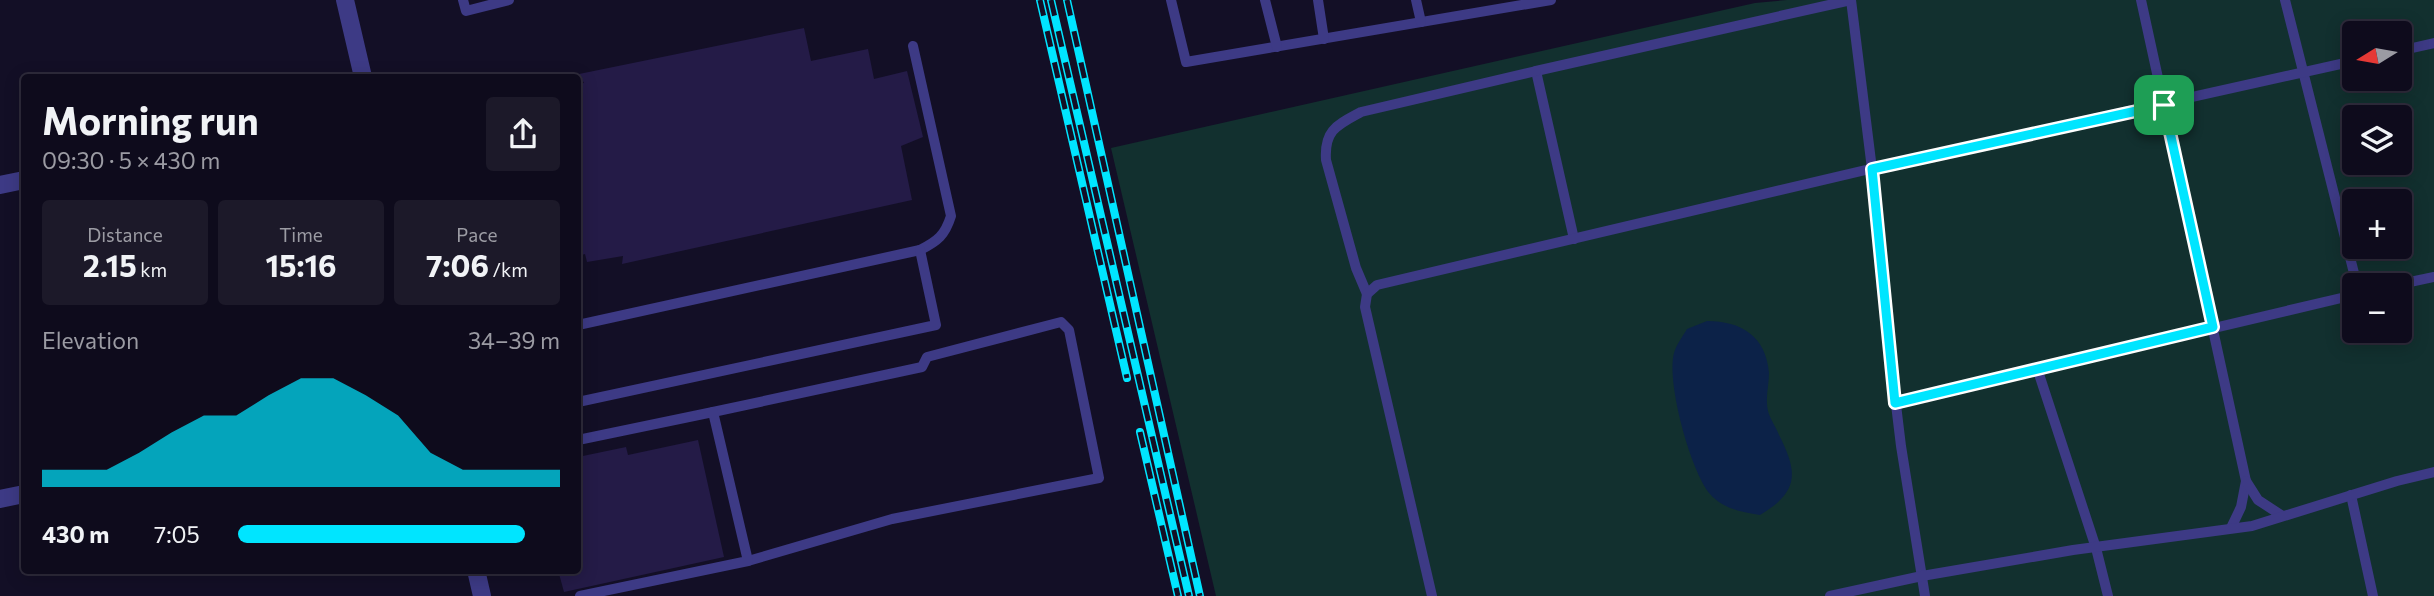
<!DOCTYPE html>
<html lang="en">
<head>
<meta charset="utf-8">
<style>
  :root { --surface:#0e0b1c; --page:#1c1929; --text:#f1f3f6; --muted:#9b9ba3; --line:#2e2b3b; --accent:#00e5ff }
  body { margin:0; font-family:Commissioner,sans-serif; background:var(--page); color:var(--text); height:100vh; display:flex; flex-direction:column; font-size:26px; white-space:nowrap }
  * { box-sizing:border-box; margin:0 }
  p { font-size:23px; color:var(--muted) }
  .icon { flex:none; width:38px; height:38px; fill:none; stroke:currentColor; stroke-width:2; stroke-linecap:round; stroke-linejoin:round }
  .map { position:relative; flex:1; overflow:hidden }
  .drawer { position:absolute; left:21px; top:74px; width:560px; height:500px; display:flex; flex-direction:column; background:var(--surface); border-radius:7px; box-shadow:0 4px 18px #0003,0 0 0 2px var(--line) }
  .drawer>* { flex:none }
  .needle { width:46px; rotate:259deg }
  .tools { position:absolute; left:2342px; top:21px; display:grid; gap:14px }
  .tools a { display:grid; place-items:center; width:70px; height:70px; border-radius:7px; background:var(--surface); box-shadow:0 4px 18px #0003,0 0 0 2px var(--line); font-size:35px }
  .pin { position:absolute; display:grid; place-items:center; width:60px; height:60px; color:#fff; margin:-30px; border-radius:14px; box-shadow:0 4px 10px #0006 }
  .round { display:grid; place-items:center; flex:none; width:74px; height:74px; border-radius:7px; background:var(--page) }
  .overview { display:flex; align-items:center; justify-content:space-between; height:119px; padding:0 21px }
  h1 { font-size:38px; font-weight:700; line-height:52px }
  .metrics { display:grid; grid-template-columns:repeat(3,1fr); gap:10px; height:119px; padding:7px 21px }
  .metrics div { display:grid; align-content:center; border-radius:7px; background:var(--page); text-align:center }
  .metrics b { font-size:30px; font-weight:700 }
  .metrics small { font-size:19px; font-weight:400 }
  .metrics p { font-size:19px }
  .chart { height:196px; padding:14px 21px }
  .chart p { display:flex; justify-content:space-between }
  .chart svg { width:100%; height:126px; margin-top:7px; fill:var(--accent); opacity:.7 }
  ul { padding:0 21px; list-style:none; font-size:23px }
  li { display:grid; grid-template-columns:112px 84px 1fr; align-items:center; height:52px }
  li i { height:18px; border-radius:9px; background:var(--accent) }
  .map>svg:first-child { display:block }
  .green { fill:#12302f; fill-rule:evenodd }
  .water { fill:#0c2248 }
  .building { fill:#241b47 }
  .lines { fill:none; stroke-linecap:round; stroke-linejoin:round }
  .lane { stroke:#3d3a85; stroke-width:10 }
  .street { stroke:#3d3a85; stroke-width:18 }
  .rail-casing { stroke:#00e5ff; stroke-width:8 }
  .rail { stroke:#130f26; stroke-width:5; stroke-dasharray:16; stroke-linecap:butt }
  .route-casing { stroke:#fff; stroke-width:14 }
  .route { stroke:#00e5ff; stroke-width:9 }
</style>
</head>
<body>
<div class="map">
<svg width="2434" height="596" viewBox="0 0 2434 596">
  <rect width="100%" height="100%" fill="#130f26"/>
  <path class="green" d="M1787 0H2434V596H1216L1111 148 1755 3ZM2354 33H2399V79H2354ZM2354 117H2399V163H2354ZM2354 201H2399V247H2354ZM2354 285H2399V331H2354Z"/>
  <path class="water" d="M1707 321C1741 321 1766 336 1769 373 1769 386 1765 397 1768 411 1770 419 1776 427 1779 435 1799 474 1798 492 1760 515 1742 512 1723 509 1710 494 1691 472 1666 382 1674 353 1676 345 1683 336 1687 329Z"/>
  <g class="building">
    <path d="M804 28 811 61 868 49 874 79 907 71 923 137 901 146 912 200 622 264 623 256 587 262 585 254 578 256V84L584 83 579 74Z"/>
    <path d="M698 440 724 557 564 592 558 570H578V457L626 447 628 455Z"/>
  </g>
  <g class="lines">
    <g class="lane">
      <path d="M463 0 466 11 509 0"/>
      <path d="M1171 0 1186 62 1551 0"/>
      <path d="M1265 0 1277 47"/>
      <path d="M1318 0 1324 39"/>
      <path d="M1416 0 1421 22"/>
      <path d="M1851 0 1872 169 1882 289 1901 446 1925 596"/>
      <path d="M2141 0 2246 481 2241 507 2231 528"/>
      <path d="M2285 0 2357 285"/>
      <path d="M2399 51 2434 43"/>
      <path d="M1574 239 1536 71 1851 0"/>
      <path d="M2396 285 2434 277"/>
      <path d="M1367 294 1356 268 1326 160C1324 130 1337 125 1361 112L1536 71"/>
      <path d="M578 325 920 250C938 241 945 235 951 216L913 46"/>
      <path d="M2037 368 2096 548 2108 596"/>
      <path d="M578 402 936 325 920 250"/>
      <path d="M1895 403 2354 295"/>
      <path d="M713 412 922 367 927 357 1061 322 1069 330 1099 478 892 519 748 561"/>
      <path d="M578 440 713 412 748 561 580 596"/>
      <path d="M2246 481 2258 500 2281 515"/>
      <path d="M2351 495 2373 596"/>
      <path d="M1432 596 1365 307 1367 294 1377 285 1904 161 2354 61"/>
      <path d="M1830 596 1922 576 2073 550 2252 526 2397 481 2434 472"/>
    </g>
    <g class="street">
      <path d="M345 0 363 77"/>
      <path d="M0 185 24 180"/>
      <path d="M0 499 24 494"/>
      <path d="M476 570 482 596"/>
    </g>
    <g class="rail-casing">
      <g id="rail">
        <path d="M1040 0 1127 378"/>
        <path d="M1051 0 1189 596"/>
        <path d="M1067 0 1200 596"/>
        <path d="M1140 432 1178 596"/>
      </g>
    </g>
    <use href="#rail" class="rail"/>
  </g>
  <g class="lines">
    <g class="route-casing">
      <path id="route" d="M2164 105 2213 327 1895 403 1872 169Z"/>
    </g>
    <use href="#route" class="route"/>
  </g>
</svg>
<div class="tools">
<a><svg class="needle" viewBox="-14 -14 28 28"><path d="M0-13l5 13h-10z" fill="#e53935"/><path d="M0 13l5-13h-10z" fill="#9b9ba3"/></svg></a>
<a><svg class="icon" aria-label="layers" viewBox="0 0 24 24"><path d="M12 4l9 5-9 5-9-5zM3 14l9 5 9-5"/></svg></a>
<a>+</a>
<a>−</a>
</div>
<div class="pin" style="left:2164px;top:105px;background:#1e9e55"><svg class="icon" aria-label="arrive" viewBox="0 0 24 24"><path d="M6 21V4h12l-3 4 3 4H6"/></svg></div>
<section class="drawer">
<div class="overview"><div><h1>Morning run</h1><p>09:30 · 5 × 430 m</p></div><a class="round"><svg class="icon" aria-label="share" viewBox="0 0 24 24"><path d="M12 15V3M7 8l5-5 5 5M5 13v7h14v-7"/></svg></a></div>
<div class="metrics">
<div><p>Distance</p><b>2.15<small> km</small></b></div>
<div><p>Time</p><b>15:16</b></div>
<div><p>Pace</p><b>7:06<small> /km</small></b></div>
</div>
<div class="chart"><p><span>Elevation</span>34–39 m</p>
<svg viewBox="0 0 160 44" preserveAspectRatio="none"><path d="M0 44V38L10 38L20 38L30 32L40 25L50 19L60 19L70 12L80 6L90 6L100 12L110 19L120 32L130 38L140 38L150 38L160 38V44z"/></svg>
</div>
<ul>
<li><b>430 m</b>7:05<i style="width:89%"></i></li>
</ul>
</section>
</div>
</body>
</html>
